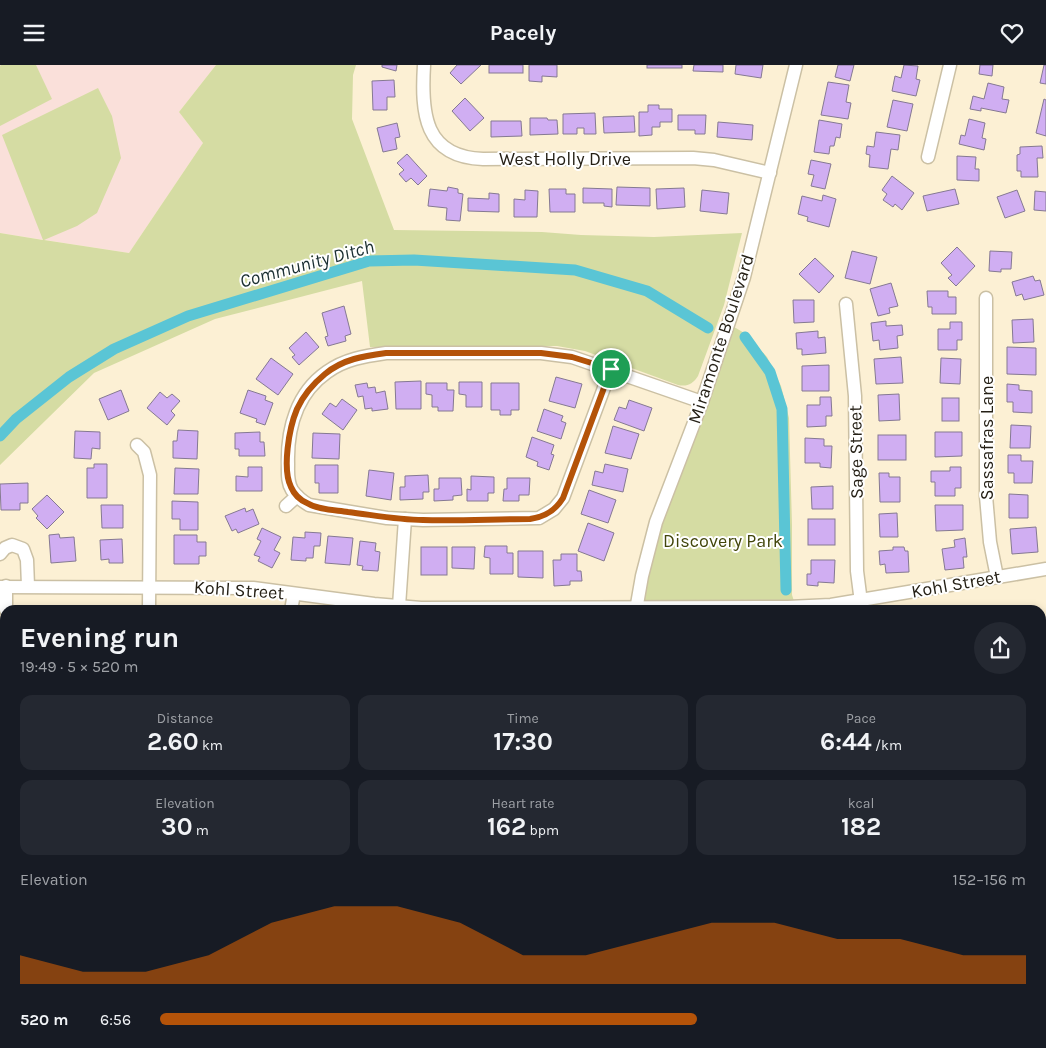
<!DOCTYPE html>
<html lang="en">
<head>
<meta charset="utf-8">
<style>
  :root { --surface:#171b24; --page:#242831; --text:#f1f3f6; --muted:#9ea1a6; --accent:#b45309 }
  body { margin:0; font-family:Karla,sans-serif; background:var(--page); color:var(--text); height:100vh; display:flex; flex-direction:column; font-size:19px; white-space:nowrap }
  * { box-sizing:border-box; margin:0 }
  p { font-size:16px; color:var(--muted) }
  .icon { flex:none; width:28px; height:28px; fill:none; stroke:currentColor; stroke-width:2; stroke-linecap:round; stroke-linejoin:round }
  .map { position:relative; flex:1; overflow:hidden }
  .side { position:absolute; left:0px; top:540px; width:1046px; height:444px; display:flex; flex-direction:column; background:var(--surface); border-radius:15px 15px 0 0; box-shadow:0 2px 8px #0003 }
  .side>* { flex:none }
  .pin { position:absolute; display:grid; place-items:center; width:42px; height:42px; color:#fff; margin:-21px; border:2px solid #fff; border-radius:50%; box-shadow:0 1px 5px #0007 }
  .round { display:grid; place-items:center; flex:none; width:52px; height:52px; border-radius:26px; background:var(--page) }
  .overview { display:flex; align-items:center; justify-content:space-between; height:85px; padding:0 20px }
  h1 { font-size:28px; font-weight:700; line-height:38px }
  .metrics { display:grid; grid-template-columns:repeat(3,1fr); gap:8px; height:85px; padding:5px 20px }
  .metrics div { display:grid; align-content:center; border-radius:12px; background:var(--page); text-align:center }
  .metrics b { font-size:25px; font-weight:700 }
  .metrics small { font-size:14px; font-weight:400 }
  .metrics p { font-size:14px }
  .chart { height:140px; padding:10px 20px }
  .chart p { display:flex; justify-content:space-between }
  .chart svg { width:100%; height:90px; margin-top:5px; fill:var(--accent); opacity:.7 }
  ul { padding:0 20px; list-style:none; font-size:16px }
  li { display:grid; grid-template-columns:80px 60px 1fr; align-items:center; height:38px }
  li i { height:12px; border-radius:6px; background:var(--accent) }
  header { display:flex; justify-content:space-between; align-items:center; height:65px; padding:0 20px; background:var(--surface); font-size:22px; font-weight:700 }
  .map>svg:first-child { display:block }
  .education { fill:#fae0da }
  .green { fill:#d5dca3 }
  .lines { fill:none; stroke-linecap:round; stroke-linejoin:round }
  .stream { stroke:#5ac5d5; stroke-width:3 }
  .canal { stroke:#5ac5d5; stroke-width:11 }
  .building { fill:#d0aef2; stroke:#857992 }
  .minor-casing { stroke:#cbc0a4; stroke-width:15 }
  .minor { stroke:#fff; stroke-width:12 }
  .route-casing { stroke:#fff; stroke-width:10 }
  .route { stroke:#b45309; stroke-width:6 }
  .labels { text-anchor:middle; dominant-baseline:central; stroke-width:4; stroke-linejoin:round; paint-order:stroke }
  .street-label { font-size:18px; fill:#252016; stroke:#fff }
  .park-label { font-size:18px; fill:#42460b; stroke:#fff }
  .water-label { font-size:19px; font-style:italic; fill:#1a2e31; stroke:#fff }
</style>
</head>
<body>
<header><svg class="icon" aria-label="menu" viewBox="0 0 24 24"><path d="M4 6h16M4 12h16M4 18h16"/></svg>Pacely<svg class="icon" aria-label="heart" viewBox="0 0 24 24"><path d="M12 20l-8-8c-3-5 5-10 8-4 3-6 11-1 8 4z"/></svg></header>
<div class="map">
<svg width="1046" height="983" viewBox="0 0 1046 983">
  <rect width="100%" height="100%" fill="#fcf0d4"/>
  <path class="education" d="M0 0H216L179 47 203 78 129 188 0 168Z"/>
  <g class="green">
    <path d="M1 0H36L52 34 0 61V1Z"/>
    <path d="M216 0H356L353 10 352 54 394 165 542 167 581 170 654 172 742 168 724 240 698 311C693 319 687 322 678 320L585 286 557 281 370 282 362 216 215 254 94 308 0 400V168L43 175 2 70 98 23 112 51 121 93 97 148 77 161 44 175 129 188 203 78 179 47Z"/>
    <path d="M729 259 746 269 767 292 781 321 789 353 792 460V530L796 542 636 545 639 524Z"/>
    <path d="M0 826H5V979H187L185 983H0Z"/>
  </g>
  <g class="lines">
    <path class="stream" d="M1041 744 1046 749"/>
    <g class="canal">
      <path d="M745 272 770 307 782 344 786 525"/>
      <path d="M0 371 16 354 69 312 114 284 188 251 369 196 414 195 575 205 647 226 708 263"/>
    </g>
  </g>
  <g class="building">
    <path d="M382 0H397L396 6 382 2Z"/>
    <path d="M457 0H481L461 19 450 8Z"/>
    <rect x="489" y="0" width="34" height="8"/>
    <path d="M529 0H557V12L542 11V17L529 16Z"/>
    <rect x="647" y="0" width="35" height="3"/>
    <path d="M694 0H723V7L693 6Z"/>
    <path d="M736 0H763L761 13 735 9Z"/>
    <path d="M838 0H854L850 16 835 12Z"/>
    <path d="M904 0 918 1 916 14 920 15 916 31 892 26 895 11 901 13Z"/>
    <path d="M980 0H993L992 11 979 9Z"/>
    <path d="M1044 0H1046V19L1040 18Z"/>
    <path d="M394 15 395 32H387V45H373L372 16Z"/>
    <path d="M828 17 849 20 846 37 851 38 848 54 821 50Z"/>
    <path d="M988 18 1004 22 1002 34 1009 35 1006 48 981 43V46L970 44 973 31 984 34Z"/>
    <path d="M465 33 484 53 470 66 452 46Z"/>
    <path d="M1044 34 1046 35V71L1036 68Z"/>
    <path d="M893 35 913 39 907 66 887 62Z"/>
    <path d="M648 40H659V44H672V57H660V62H652V70L639 71V47H648Z"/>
    <path d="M595 48 596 69H584V63H577V69H563V49Z"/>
    <path d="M678 50H706L705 69H695V65H678Z"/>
    <path d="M634 51 635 67 604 68 603 52Z"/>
    <path d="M530 53H547L548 55H557L558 69 530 70Z"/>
    <path d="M969 54 985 58 982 73 986 74 984 85 959 79 961 70 965 71Z"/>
    <path d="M819 55 842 59 840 73 836 72 834 81H830L829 89 814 87Z"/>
    <path d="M491 56H521L522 71 491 72Z"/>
    <path d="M718 57 753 60 752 75 717 72Z"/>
    <path d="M397 58 400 72 395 73 397 84 383 87 377 63Z"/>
    <path d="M876 67 900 70 898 85 891 84 888 104 869 102 870 90 866 89 867 81 874 82Z"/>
    <path d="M1042 81 1043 93H1037L1038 112H1021V106H1017V90L1020 89V82Z"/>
    <path d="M407 89 427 111 418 120 411 113 406 117 399 109 404 105 397 98Z"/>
    <path d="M957 91 976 92 975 104H979V116L957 115Z"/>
    <path d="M811 95 831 99 825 124 811 121 814 110 808 109Z"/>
    <path d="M892 111 914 128 902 145 895 139 893 142 883 135 887 129 882 125Z"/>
    <path d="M448 122 458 124V128L463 129 460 156 446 155 447 143 428 141 430 124 447 126Z"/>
    <path d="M617 122 650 123V141L616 140Z"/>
    <path d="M583 123 612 124V142L604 141V138H583Z"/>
    <path d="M684 123 685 142 657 144 656 124Z"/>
    <path d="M549 124H566V129H575V147H550Z"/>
    <path d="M955 124 959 139 927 146 923 131Z"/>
    <path d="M525 125 538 126 537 152H514V134L525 135Z"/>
    <path d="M702 125 729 128 727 149 700 146Z"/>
    <path d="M1017 125 1025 146 1005 153 997 132Z"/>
    <path d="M1035 126 1046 127V146L1034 145Z"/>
    <path d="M489 128 499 129V147L468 146V133L489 134Z"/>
    <path d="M823 130 836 134 829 162 807 156 808 152 798 149 802 131 822 136Z"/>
    <path d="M957 182 975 201 956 221 948 213 952 210 941 198Z"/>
    <path d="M852 186 877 192 870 219 845 213Z"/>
    <path d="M990 186 1012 187 1011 204H1001V207L989 206Z"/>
    <path d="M815 193 834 211 819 228 799 209Z"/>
    <path d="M1033 211 1035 216 1040 215 1044 230 1024 235 1022 229 1016 231 1012 217Z"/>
    <path d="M891 218 898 241 889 243 890 248 878 251 870 224Z"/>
    <path d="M927 226H948V232H956V249H932V242H928Z"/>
    <path d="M793 235H814V257L794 258Z"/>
    <path d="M344 241 351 269 345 271 346 276 328 281 325 272 328 271 322 248Z"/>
    <path d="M1033 254 1034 277 1013 278 1012 255Z"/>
    <path d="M886 256V261L902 260 903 270 897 271 898 283 880 285 879 275 873 276 871 258Z"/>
    <path d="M950 257H962V275H957V285H938V264H950Z"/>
    <path d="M818 266V273L825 272 826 288 802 290V284H797L796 268Z"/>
    <path d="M306 267 319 282 299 300 292 292 295 290 289 283Z"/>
    <path d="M1007 282 1036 283V310L1007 309Z"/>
    <path d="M901 292 903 318 876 319 874 294Z"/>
    <path d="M271 293 293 309 278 330 256 314Z"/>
    <path d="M941 293 961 294 960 319 940 318Z"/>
    <path d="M829 300V326H802V301Z"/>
    <path d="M556 312 582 319 575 343 549 336Z"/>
    <path d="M421 316V344H396L395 317Z"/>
    <path d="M459 317H482V342H466V330L459 329Z"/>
    <path d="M367 318 368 323 375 322 376 328 385 326 388 344 372 346V343L365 344 363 331 358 332 355 320Z"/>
    <path d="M426 318H447V325H454L453 346H438V342H432V330L426 329Z"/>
    <path d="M491 318H519V345H511V350H500V345H491Z"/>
    <path d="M1007 319 1019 320V325L1032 326V348L1013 347V337H1007Z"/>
    <path d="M121 325 129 346 108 355 99 334Z"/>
    <path d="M248 325 266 331 265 335 273 338 265 360 256 357 257 354 240 348Z"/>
    <path d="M160 327 167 333 172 329 180 336 171 346 175 350 167 360 147 343Z"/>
    <path d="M899 329 900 355 879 356 878 330Z"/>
    <path d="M820 332H831L832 351H826V361L807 362V340H820Z"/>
    <rect x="942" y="333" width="17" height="23"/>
    <path d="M342 334 357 345 343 365 322 349 330 338 336 342Z"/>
    <path d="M629 335 652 343 644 366 614 355 619 342 626 344Z"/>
    <path d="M544 344 563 351 561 356 566 358 561 374 537 366Z"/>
    <path d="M1011 360 1031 361 1030 383H1010Z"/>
    <path d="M613 361 639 369 631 394 605 388Z"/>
    <path d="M178 365 198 366 197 394 173 393V376H177Z"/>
    <path d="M75 366 100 367V384L92 383 91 394 74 393Z"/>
    <path d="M260 367V377H264L265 391H239V384H235V368Z"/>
    <path d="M935 367H962V391L935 392Z"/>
    <path d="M313 368 340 369 339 394 312 393Z"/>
    <rect x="878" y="370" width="28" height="25"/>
    <path d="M532 372 554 380 551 389 554 390 549 405 537 401 538 397 526 392Z"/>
    <path d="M805 373 824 374V381H832L831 403 820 402V398H805Z"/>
    <path d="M1008 390H1021V396H1033L1032 418H1014V408H1008Z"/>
    <path d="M94 399H107V433H87V403H94Z"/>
    <path d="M605 399 628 404 623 427 592 420 595 406 603 408Z"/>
    <path d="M315 400H338V428H319V418H315Z"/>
    <path d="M248 402H262V426H236V411L248 412Z"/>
    <path d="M950 402H961V423H955V431H935V417H931V406H950Z"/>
    <path d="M175 403 199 404 198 429H174Z"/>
    <path d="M369 405 394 408 391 435 366 431Z"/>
    <path d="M879 408H889V412H900V437H880Z"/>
    <path d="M428 410 429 427H423V434L400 435V422H405V411Z"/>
    <path d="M471 411 494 412V428H488V436H467V424L471 425Z"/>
    <path d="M439 413H461L462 430 453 431V435L434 436V424H439Z"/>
    <path d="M507 413H530L529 430H519V436H503L504 424H507Z"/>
    <path d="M28 418V438H20V445H1L0 419Z"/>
    <path d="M833 421V444H812L811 422Z"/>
    <path d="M589 425 616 435 608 458 581 449Z"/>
    <path d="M1009 429 1028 430V453H1009Z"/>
    <path d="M47 430 64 447 47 464 36 453 38 451 32 444Z"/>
    <path d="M172 436 198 437V465H180V454H172Z"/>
    <path d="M101 440H123V463H102Z"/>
    <path d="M935 440H963V465L936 466Z"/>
    <path d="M245 443 246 447 253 444 259 459 238 468 236 464 232 466 225 451Z"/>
    <path d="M897 448 898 472H880L879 449Z"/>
    <rect x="808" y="454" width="27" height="26"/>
    <path d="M588 458 614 468 604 496 578 486Z"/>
    <path d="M1036 462 1038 487 1012 489 1010 464Z"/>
    <path d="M262 463 281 472 274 485 280 488 272 503 258 496 260 492 254 490 261 476 257 474Z"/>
    <path d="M305 467 321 468 320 481H314L313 493H306V496L291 495 293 472 305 473Z"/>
    <path d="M59 469 60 473 74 472 76 496 51 498 49 470Z"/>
    <path d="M174 470H197V477H206V491H199V499H174Z"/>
    <path d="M328 471 353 473 350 500 325 498Z"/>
    <path d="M965 473 967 492H963L964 503 945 505 942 484 955 482 954 475Z"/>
    <path d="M122 474 123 498H109V494L101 495 100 475Z"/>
    <path d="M360 476 376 478 375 486 380 487 378 506 362 505 363 501 357 500Z"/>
    <path d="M485 481H507V488H513V509H490V493L484 492Z"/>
    <rect x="421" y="482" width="26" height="28"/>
    <path d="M452 482H475L474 504 452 503Z"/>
    <path d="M893 482H904L905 486H908L909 507 886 508 885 499 880 500 879 486 893 485Z"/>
    <path d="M518 486H543V513L518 512Z"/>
    <path d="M561 489H577V506H581L582 516H570V520L554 521 553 495H561Z"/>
    <path d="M811 495H835L834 518 818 517V521L807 520V509H811Z"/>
    <path d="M1046 583V610L1041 607V590Z"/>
    <path d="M3 631 5 632V648L0 645V636Z"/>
    <path d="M0 656 2 657 0 660 5 663V675L0 683Z"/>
    <path d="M1046 676V699L1041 694V681Z"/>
    <rect x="0" y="717" width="5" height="18"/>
    <path d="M1046 852V898L1041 900V854Z"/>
    <path d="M1046 907V950L1041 936V908Z"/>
    <path d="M211 979H238L236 983H209Z"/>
    <path d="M296 979H320L319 983H296Z"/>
    <rect x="336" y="979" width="26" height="4"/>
    <path d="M369 979H393V980L386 981V983H369Z"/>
    <path d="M410 979H429L420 983H412Z"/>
    <path d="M482 979 486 981 487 979H498L507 983H481Z"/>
    <path d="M556 979H580V982Z"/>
    <path d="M925 979H948L953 983H922Z"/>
    <path d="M990 979H1005L1006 983H974Z"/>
  </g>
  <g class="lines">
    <g class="minor-casing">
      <g id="minor">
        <path d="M424 0C421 48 424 92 483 94L693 93 714 95 770 108"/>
        <path d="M928 92 950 0"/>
        <path d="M986 233V431L990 477 997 512"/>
        <path d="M846 239 855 331 857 506 862 545"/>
        <path d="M611 304 563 433 554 444 539 453 423 455 387 453 309 440C302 436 297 432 292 425 287 417 288 408 288 399 287 363 297 328 327 307 345 294 365 291 386 288H541L572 292 702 337"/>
        <path d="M137 380 144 387 150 410 149 545"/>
        <path d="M286 441 297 431"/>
        <path d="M0 489 5 483 12 480 23 484 27 495 28 521"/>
        <path d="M6 521V545"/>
        <path d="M0 522 253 523 374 539 421 543 788 542 831 540 1046 504"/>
        <path d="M399 541 405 454"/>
        <path d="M291 545 294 529"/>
        <path d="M636 545 642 511 656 457 702 337 744 212 796 0"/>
        <path d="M0 582 5 559"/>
        <path d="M1041 628 1046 631"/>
        <path d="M0 757H5"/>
        <path d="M773 979 783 983"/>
        <path d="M262 983 264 979"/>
        <path d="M534 983 536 979"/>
        <path d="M632 983V979"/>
      </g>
    </g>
    <use href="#minor" class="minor"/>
  </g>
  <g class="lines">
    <g class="route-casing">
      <path id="route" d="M386 288H541L572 292 611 304 563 433C555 446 545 452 530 454 495 454 459 456 423 455 398 455 373 450 348 447 335 445 318 445 307 438 300 435 294 429 291 422 282 404 289 363 297 344 303 331 314 318 325 309 343 294 364 291 386 288Z"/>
    </g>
    <use href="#route" class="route"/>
  </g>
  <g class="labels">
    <g class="street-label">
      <text x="565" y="94">West Holly Drive</text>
      <text transform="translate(721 274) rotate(-72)">Miramonte Boulevard</text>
      <text transform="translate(987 373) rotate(-90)">Sassafras Lane</text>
      <text transform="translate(856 387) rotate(-91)">Sage Street</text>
      <text transform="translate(956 519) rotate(-10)">Kohl Street</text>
      <text transform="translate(239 525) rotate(4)">Kohl Street</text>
    </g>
    <g class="park-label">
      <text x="723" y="476">Discovery Park</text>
    </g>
    <g class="water-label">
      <text transform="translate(307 199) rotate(-15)">Community Ditch</text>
    </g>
  </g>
</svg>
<div class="pin" style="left:611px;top:304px;background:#1e9e55"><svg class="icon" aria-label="arrive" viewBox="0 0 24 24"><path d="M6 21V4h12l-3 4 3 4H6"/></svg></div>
<section class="side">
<div class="overview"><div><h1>Evening run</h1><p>19:49 · 5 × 520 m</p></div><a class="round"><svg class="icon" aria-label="share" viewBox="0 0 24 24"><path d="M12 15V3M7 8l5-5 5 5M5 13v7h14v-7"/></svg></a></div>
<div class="metrics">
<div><p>Distance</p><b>2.60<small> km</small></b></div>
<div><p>Time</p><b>17:30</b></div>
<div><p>Pace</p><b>6:44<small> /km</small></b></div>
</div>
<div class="metrics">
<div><p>Elevation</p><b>30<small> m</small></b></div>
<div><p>Heart rate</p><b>162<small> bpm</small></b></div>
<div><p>kcal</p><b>182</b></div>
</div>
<div class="chart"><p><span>Elevation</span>152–156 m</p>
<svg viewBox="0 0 160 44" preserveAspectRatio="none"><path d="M0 44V30L10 38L20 38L30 30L40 14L50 6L60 6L70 14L80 30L90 30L100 22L110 14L120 14L130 22L140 22L150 30L160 30V44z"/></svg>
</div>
<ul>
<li><b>520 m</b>6:56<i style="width:62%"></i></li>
</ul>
</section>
</div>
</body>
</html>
